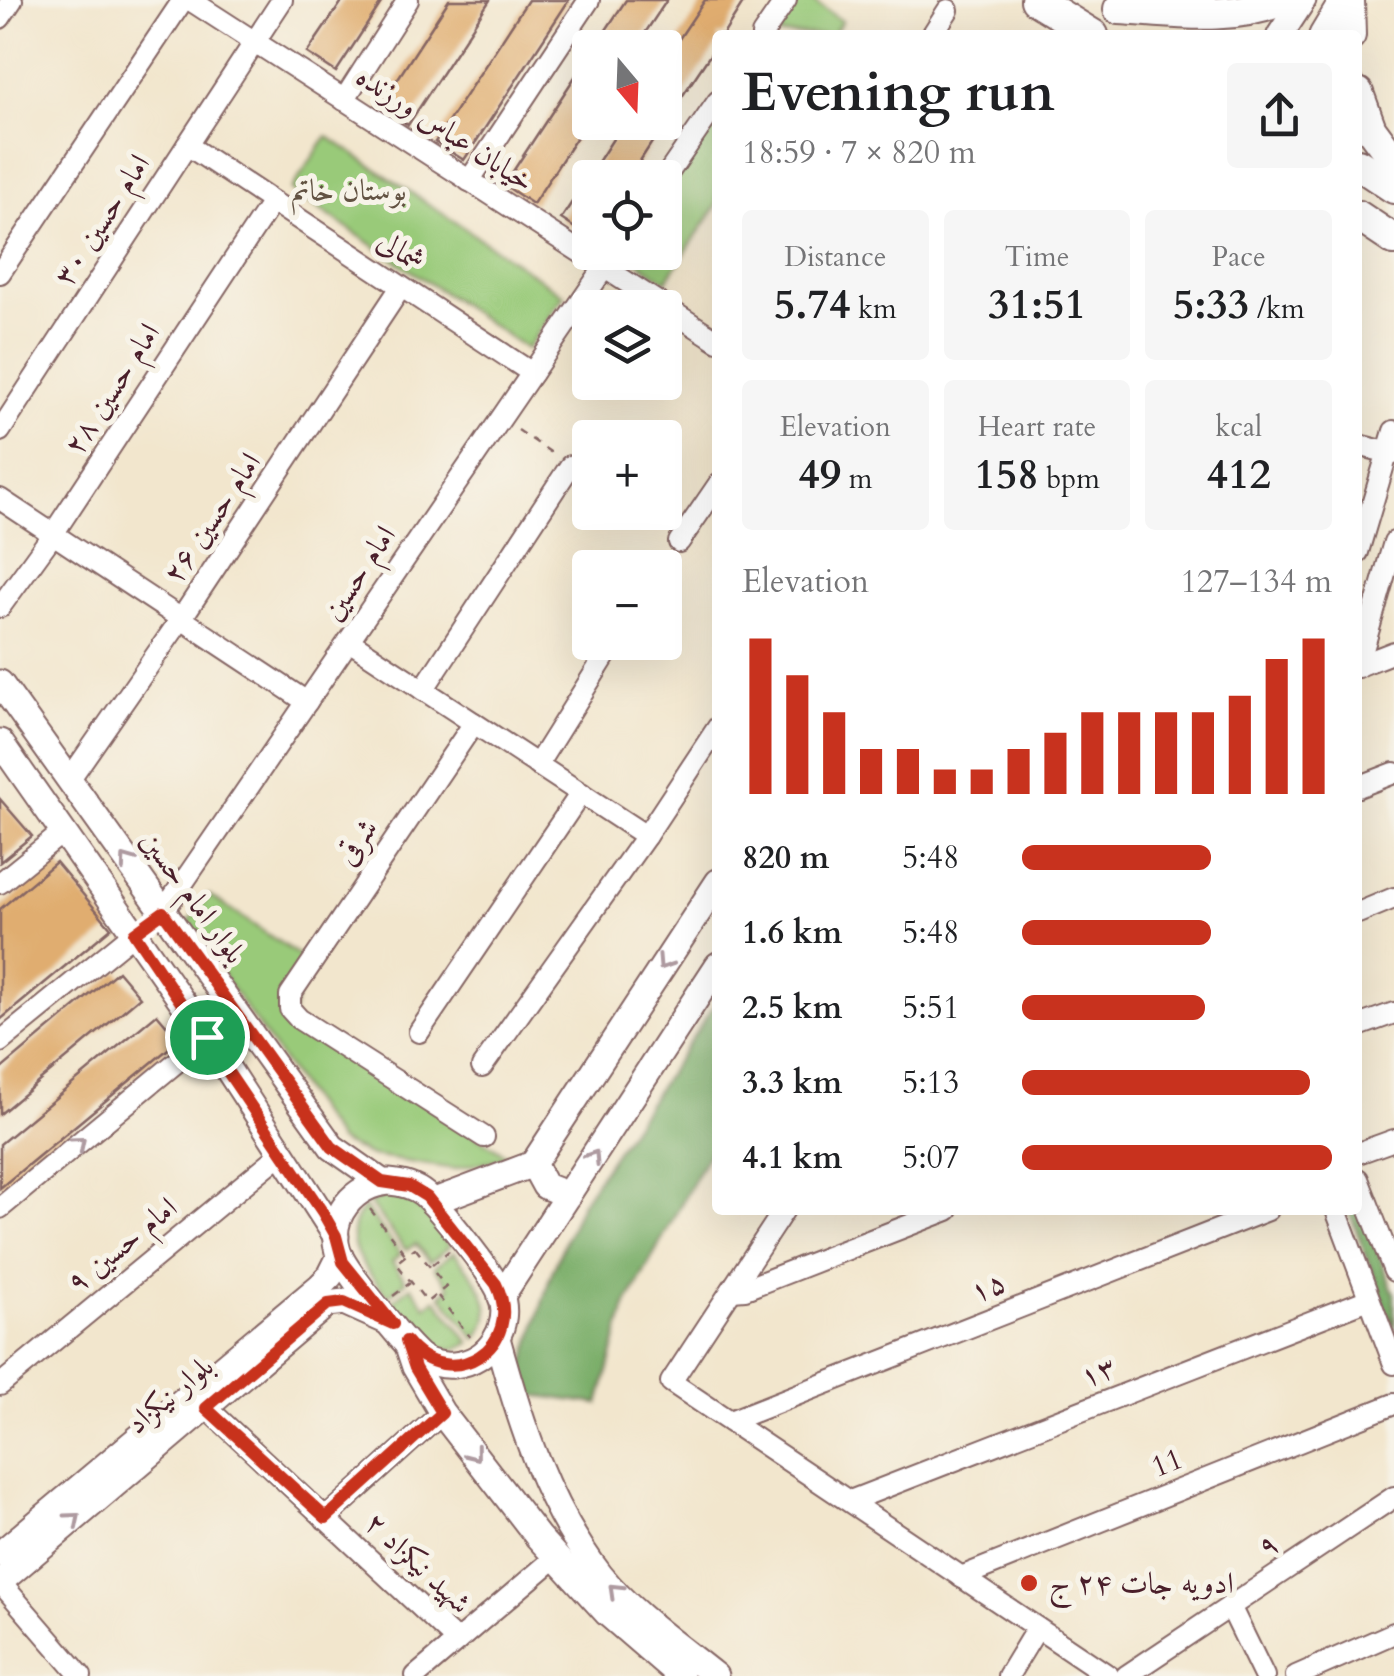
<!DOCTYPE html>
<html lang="en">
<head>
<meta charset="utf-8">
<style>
  :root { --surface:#fff; --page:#f6f6f6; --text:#202124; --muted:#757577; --accent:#c8321e }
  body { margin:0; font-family:Cardo,Amiri,serif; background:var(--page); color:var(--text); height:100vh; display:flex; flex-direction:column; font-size:38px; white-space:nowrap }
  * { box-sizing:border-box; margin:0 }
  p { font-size:32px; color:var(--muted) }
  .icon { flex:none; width:55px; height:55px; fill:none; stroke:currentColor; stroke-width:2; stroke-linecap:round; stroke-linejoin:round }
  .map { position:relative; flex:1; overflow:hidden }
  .sheet { position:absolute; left:712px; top:30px; width:650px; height:1185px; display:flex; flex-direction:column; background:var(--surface); border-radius:10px; box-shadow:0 10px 40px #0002 }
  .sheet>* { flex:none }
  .needle { width:65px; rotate:161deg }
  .fabs { position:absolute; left:572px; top:30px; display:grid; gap:20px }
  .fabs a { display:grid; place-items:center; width:110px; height:110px; border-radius:10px; background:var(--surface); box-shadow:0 10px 40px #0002; font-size:50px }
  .pin { position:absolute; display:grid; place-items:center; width:85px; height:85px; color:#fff; margin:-42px; border:5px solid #fff; border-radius:50%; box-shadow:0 2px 10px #0007 }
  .round { display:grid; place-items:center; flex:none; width:105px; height:105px; border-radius:10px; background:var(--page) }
  .headline { display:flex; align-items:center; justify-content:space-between; height:170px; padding:0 30px }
  h1 { font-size:55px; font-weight:600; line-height:75px }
  .stats { display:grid; grid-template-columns:repeat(3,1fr); gap:15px; height:170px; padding:10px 30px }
  .stats div { display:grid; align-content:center; border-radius:10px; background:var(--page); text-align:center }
  .stats b { font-size:42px; font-weight:600 }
  .stats small { font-size:28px; font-weight:400 }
  .stats p { font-size:28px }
  .chart { height:280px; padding:20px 30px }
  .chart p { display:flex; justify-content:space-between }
  .chart svg { width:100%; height:180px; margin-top:10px; stroke:var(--accent); stroke-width:6 }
  ul { padding:0 30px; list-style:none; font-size:32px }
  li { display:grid; grid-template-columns:160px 120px 1fr; align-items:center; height:75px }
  li i { height:25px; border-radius:12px; background:var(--accent) }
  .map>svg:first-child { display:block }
  .green { fill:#99ca79; stroke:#727452; stroke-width:2.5 }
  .forest { fill:#7aae69; stroke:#62664a; stroke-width:2.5 }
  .building { fill:#e0ad70 }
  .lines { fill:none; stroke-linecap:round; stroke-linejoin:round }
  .minor-casing { stroke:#856564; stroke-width:24 }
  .major-casing { stroke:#856564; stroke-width:29 }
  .highway-casing { stroke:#856564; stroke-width:34 }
  .path { stroke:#856564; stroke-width:2.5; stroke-dasharray:8 8; stroke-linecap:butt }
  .minor { stroke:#fff; stroke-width:20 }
  .major { stroke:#fff; stroke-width:25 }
  .highway { stroke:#fff; stroke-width:30 }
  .oneway { stroke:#ae9aa0 }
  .route-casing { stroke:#fff; stroke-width:20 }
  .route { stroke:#c8321e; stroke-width:12 }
  .poi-dot { fill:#c8321e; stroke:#f7f3e8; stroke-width:4 }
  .labels { text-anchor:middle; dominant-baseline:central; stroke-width:10; stroke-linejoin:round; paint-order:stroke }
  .street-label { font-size:30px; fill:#4a1f2b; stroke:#f7f3e8 }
  .park-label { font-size:30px; fill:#625242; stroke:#f7f3e8 }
  .poi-label { font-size:30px; fill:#4a1f2b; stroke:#f7f3e8; text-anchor:start }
</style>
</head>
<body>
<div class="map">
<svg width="1394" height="1676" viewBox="0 0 1394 1676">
  <rect width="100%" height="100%" fill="#f7f3e8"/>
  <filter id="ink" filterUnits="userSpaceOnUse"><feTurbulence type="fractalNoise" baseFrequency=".01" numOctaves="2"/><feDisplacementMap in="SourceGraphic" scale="20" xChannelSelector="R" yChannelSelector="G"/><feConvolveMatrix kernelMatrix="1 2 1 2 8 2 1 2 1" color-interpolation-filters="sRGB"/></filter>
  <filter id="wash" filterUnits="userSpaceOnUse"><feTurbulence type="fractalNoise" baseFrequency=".0048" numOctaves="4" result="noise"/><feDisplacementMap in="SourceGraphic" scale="40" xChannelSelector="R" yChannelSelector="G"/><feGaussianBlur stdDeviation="2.25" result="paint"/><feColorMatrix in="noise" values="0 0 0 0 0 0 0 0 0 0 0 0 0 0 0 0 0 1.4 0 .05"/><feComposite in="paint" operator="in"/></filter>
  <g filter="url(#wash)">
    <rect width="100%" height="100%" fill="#f2e6cd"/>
    <g class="green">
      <path d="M796 0H811L842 21 833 35H773Z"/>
      <path d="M717 116V205L666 281 625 253 665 252V194Z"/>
      <path d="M327 136 564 295 527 349 291 190Z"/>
      <path d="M209 895 304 959 292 1019 509 1157 454 1169 371 1156 338 1141 187 924Z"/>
      <path d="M386 1196C419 1196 432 1222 450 1246L430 1262 416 1244 406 1250 369 1203Z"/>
      <path d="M364 1207 401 1254 392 1262 406 1281 388 1296C366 1269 336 1241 364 1207Z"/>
      <path d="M454 1252C475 1279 504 1307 476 1339L441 1295 450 1287 434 1267Z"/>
      <path d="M411 1286 426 1306 436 1299 470 1343C432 1365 413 1328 392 1301Z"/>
    </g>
    <g class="forest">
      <path d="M717 1001V1137L626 1306 599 1404 524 1394 521 1376 550 1277 581 1203Z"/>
      <path d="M1358 1198 1394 1294V1331L1349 1210H1358Z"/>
    </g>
    <g id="blocks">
      <g class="building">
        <path d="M343 0H383L336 72 307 53Z"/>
        <path d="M449 0H490L408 125 380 106Z"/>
        <path d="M528 0H569L464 160 435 142Z"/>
        <path d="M626 0H667L635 48H594Z"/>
        <path d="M705 0H745L723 35H718V43L665 122V60Z"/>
        <path d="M590 54V117L533 204 504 185Z"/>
        <path d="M624 122H665L629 178H590V238L561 219Z"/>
        <path d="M0 799 32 836 0 862Z"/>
        <path d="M56 862 111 928 0 1020V909Z"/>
        <path d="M118 971 140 997 0 1114V1070Z"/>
        <path d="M157 1014 179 1040 0 1188V1144Z"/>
      </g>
    </g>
  </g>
  <g filter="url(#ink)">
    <use href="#blocks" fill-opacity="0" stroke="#856564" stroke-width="2.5"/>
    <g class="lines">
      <g class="minor-casing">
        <g id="minor">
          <path d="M190 0 718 341"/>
          <path d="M0 18 12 0"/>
          <path d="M762 35 786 0"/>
          <path d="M932 35 948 10"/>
          <path d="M344 100 408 0"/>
          <path d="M187 145 532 373"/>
          <path d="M665 178 718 101"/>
          <path d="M469 181 589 0"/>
          <path d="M0 273 183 0"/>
          <path d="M0 431 282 0"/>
          <path d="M1358 445 1394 454"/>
          <path d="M0 499 307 702"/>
          <path d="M679 542 718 485"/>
          <path d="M1358 552 1394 431"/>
          <path d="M0 607 53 534 272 202"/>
          <path d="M349 641 646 836"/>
          <path d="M1358 666 1394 652"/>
          <path d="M1358 667 1394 542"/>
          <path d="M423 690 570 466"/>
          <path d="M474 723 290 995V1009L299 1019 484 1137"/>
          <path d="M537 765 614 642"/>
          <path d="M69 780 181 619 401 287"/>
          <path d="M1358 787 1394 773"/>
          <path d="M0 883 63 832"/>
          <path d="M163 912 615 252"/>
          <path d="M1358 913 1394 898"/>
          <path d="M1358 1026 1394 1013"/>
          <path d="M419 1032 581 793"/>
          <path d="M0 1042 134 933"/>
          <path d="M482 1067 646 836 718 727"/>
          <path d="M1358 1153 1394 1140"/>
          <path d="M1358 1179 1394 1271"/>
          <path d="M0 1208 207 1037"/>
          <path d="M784 1210 671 1382 1109 1676"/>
          <path d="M1336 1210 1394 1364"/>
          <path d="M732 1290 745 1289 948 1210"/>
          <path d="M0 1385 283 1152"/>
          <path d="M206 1407 457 1641"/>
          <path d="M730 1421 1268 1210"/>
          <path d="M850 1501 1369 1299"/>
          <path d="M325 1519 442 1413"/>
          <path d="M961 1577 1394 1404"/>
          <path d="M0 1582 81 1676"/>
          <path d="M1230 1606 1264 1676"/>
          <path d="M416 1676 556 1557"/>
          <path d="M1008 1676 1037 1628"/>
          <path d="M1126 1676 1394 1497"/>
          <path d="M1296 1676 1394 1633"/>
        </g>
      </g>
      <g class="major-casing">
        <g id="major">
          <path d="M1280 35 1303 0"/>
          <path d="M1322 35 1343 0"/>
          <path d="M0 683 332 1147 382 1182"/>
          <path d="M0 742 207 1037 336 1236"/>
          <path d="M533 1164 545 1186 568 1195"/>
          <path d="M389 1182C402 1183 414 1186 424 1194 440 1208 492 1273 500 1292 513 1325 490 1362 454 1365 443 1366 427 1363 418 1355 402 1341 345 1271 338 1252 327 1216 354 1185 389 1182Z"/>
          <path d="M432 1202 533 1164 718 882"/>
          <path d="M501 1297 718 965"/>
          <path d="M497 1338C520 1422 546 1505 600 1575 631 1614 677 1645 715 1676"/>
          <path d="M408 1346 415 1367 442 1413 538 1537 607 1613 680 1676"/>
          <path d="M0 1554 320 1286 330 1276 340 1256"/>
          <path d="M0 1582 327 1304 344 1302 384 1320"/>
        </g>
      </g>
      <g class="highway-casing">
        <g id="highway">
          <path d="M1036 0 1093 35"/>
          <path d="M1349 0 1350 35"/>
          <path d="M1119 9C1173 12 1231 22 1282 0"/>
          <path d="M1358 93 1371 129 1394 160"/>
          <path d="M1358 164 1394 188"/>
          <path d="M1358 216 1394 240"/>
        </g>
      </g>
      <g class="path">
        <path d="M518 430 556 456"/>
        <path d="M370 1209 405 1254"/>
        <path d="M415 1248 446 1287 427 1302 396 1263Z"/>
        <path d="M432 1265 449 1251"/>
        <path d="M393 1296 410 1283"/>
        <path d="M438 1296 470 1337"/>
      </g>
      <use href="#minor" class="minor"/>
      <use href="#major" class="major"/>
      <use href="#highway" class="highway"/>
    </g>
    <defs><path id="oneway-chevron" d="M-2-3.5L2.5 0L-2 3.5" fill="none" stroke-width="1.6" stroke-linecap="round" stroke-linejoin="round" transform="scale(2.5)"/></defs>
    <g class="oneway">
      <use href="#oneway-chevron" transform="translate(127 861) rotate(-126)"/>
      <use href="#oneway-chevron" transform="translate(664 963) rotate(123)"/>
      <use href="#oneway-chevron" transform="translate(79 1143) rotate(-40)"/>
      <use href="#oneway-chevron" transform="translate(593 1157) rotate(-57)"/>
      <use href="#oneway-chevron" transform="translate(474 1454) rotate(52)"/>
      <use href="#oneway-chevron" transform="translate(74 1519) rotate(-40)"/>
      <use href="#oneway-chevron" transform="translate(615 1590) rotate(-136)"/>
    </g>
  </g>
  <g class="lines" filter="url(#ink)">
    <g class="route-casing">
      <path id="route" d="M163 912 332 1147 382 1182 409 1186 427 1197 496 1284C527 1346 450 1396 406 1341L415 1368 442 1413 326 1518 206 1408 328 1304 344 1302 393 1324 343 1262 336 1236 323 1213 134 933Z"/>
    </g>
    <use href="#route" class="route"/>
  </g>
  <circle class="poi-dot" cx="1029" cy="1583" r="10"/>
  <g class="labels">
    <g class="street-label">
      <text transform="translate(445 129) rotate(33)">خیابان عباس ورزنده</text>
      <text transform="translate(102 220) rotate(-57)">امام حسین ۳۰</text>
      <text transform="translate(401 251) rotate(33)">شمالی</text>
      <text transform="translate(112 389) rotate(-57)">امام حسین ۲۸</text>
      <text transform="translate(212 518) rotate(-56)">امام حسین ۲۶</text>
      <text transform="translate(359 573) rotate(-56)">امام حسین</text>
      <text transform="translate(357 842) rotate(-56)">شرقی</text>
      <text transform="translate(193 897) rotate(54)">بلوار امام حسین</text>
      <text transform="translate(122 1245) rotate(-39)">امام حسین ۹</text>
      <text transform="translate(988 1287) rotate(-21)">۱۵</text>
      <text transform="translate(1098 1372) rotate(-21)">۱۳</text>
      <text transform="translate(170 1395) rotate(-40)">بلوار نیکزاد</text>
      <text transform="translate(1167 1463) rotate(-22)">11</text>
      <text transform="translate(1268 1545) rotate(-34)">۹</text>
      <text transform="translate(418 1563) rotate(43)">شهید نیکزاد ۲</text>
    </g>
    <g class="park-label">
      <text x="349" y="190">بوستان خاتم</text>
    </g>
    <g class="poi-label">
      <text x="1049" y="1583">ادویه جات ۲۴ ج</text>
    </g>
  </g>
</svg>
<div class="fabs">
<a><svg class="needle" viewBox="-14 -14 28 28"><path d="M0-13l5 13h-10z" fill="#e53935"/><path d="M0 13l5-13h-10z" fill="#757577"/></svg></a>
<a><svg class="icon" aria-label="locate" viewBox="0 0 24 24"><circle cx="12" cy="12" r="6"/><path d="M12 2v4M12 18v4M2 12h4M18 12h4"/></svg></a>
<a><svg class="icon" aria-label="layers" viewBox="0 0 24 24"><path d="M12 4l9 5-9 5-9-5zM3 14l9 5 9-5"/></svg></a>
<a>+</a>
<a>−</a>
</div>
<div class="pin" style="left:207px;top:1037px;background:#1e9e55"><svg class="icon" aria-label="arrive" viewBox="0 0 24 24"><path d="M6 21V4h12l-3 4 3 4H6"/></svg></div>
<section class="sheet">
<div class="headline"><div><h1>Evening run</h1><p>18:59 · 7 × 820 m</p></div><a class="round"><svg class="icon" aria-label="share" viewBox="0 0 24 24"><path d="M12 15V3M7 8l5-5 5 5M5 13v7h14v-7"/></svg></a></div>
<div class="stats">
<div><p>Distance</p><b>5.74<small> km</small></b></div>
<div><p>Time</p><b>31:51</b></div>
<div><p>Pace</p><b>5:33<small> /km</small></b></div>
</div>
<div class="stats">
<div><p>Elevation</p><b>49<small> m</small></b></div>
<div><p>Heart rate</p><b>158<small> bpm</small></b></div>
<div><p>kcal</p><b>412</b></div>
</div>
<div class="chart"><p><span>Elevation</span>127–134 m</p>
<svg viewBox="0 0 160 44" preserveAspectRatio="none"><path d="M5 44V6M15 44V15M25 44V24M35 44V33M45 44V33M55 44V38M65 44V38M75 44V33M85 44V29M95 44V24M105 44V24M115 44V24M125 44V24M135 44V20M145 44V11M155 44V6"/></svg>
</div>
<ul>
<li><b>820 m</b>5:48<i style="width:61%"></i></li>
<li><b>1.6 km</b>5:48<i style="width:61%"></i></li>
<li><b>2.5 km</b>5:51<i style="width:59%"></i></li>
<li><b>3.3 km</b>5:13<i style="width:93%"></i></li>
<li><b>4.1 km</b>5:07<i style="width:100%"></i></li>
</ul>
</section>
</div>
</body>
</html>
